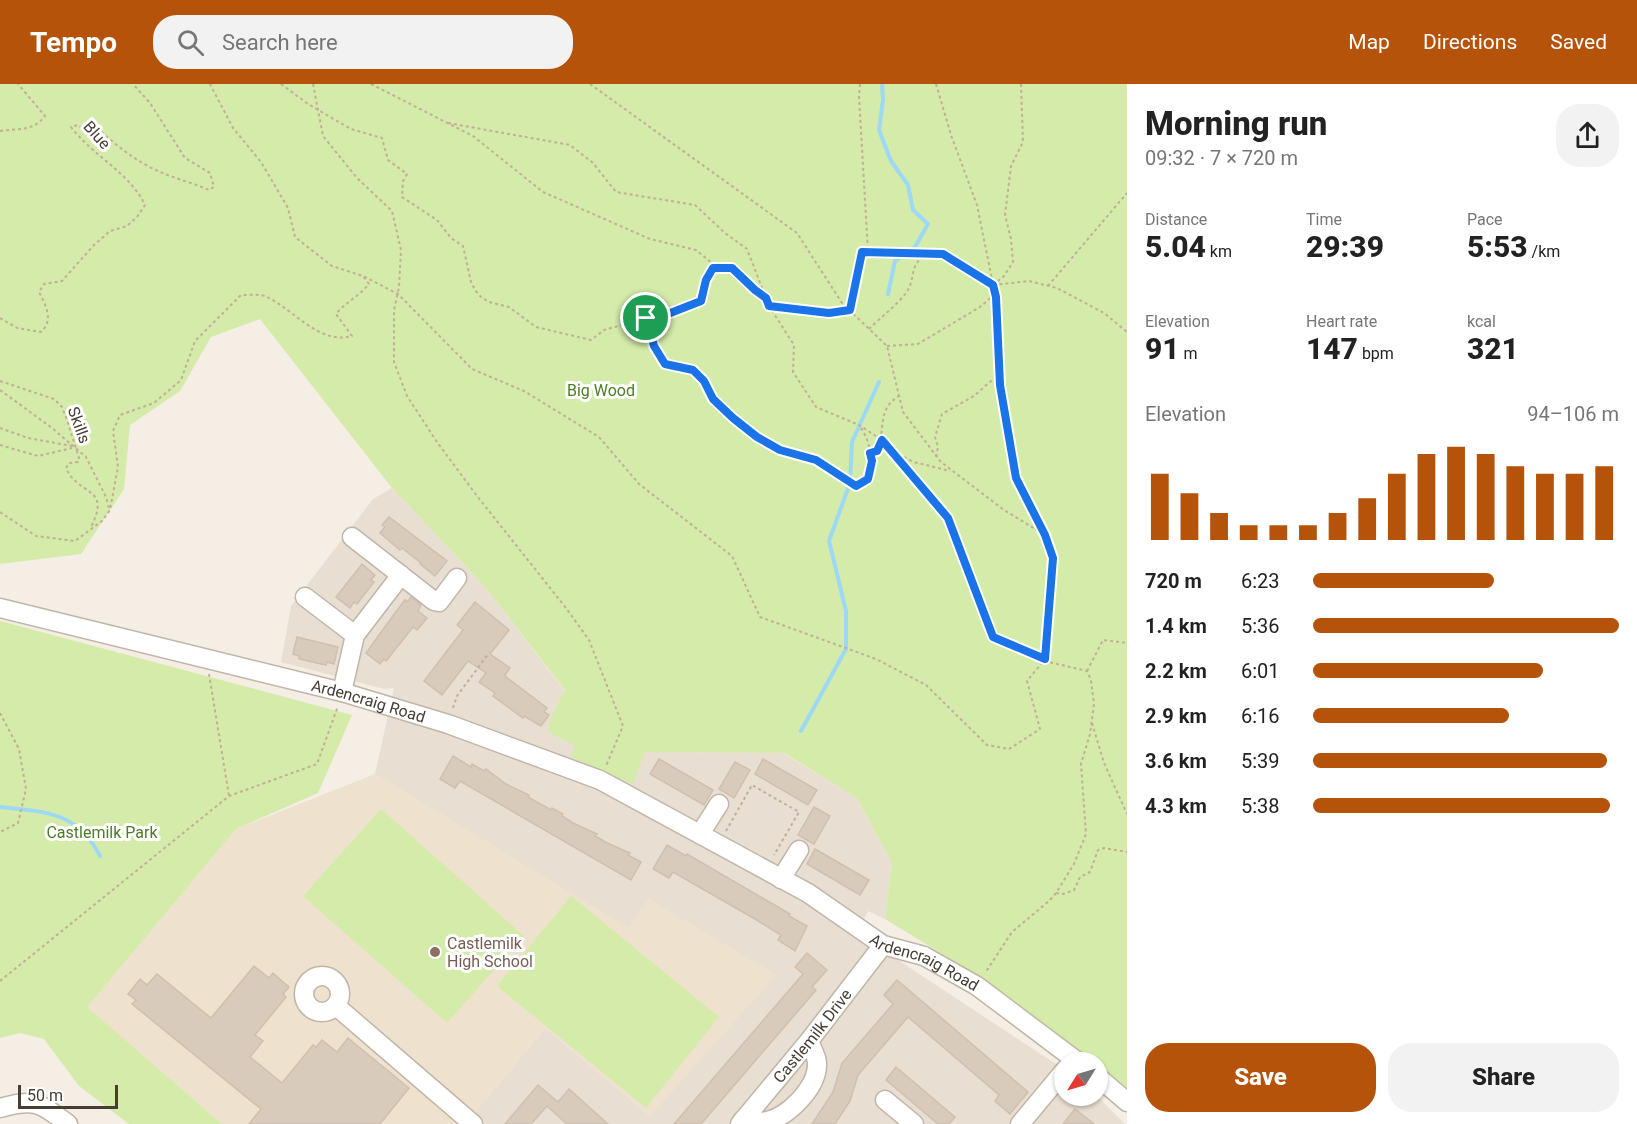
<!DOCTYPE html>
<html lang="en">
<head>
<meta charset="utf-8">
<style>
  :root { --surface:#fff; --page:#f2f2f2; --text:#222; --muted:#767676; --accent:#b45309 }
  body { margin:0; font-family:Roboto,sans-serif; background:var(--page); color:var(--text); height:100vh; display:flex; flex-direction:column; font-size:22px; white-space:nowrap }
  * { box-sizing:border-box; margin:0 }
  p { font-size:20px; color:var(--muted) }
  .icon { flex:none; width:33px; height:33px; fill:none; stroke:currentColor; stroke-width:2; stroke-linecap:round; stroke-linejoin:round }
  .map { position:relative; flex:1; overflow:hidden }
  .details { display:flex; flex-direction:column; background:var(--surface); width:510px }
  .details>* { flex:none }
  .needle { width:39px; rotate:233deg }
  .tools { position:absolute; left:1054px; top:968px; display:grid; gap:12px }
  .tools a { display:grid; place-items:center; width:54px; height:54px; border-radius:50%; background:var(--surface); box-shadow:0 2px 4px #0004; font-size:30px }
  .scale { position:absolute; left:18px; bottom:15px; width:100px; box-sizing:border-box; padding-left:6px; border:3px solid #463d34; border-top:0; font-size:16px; line-height:21px; white-space:nowrap; color:#463d34; -webkit-text-stroke:4px #fff; paint-order:stroke }
  .pin { position:absolute; display:grid; place-items:center; width:51px; height:51px; color:#fff; margin:-26px; border:3px solid #fff; border-radius:50%; box-shadow:0 2px 6px #0007 }
  .round { display:grid; place-items:center; flex:none; width:63px; height:63px; border-radius:24px; background:var(--page) }
  .headline { display:flex; align-items:center; justify-content:space-between; height:102px; padding:0 18px }
  h1 { font-size:33px; font-weight:800; line-height:45px }
  .figures { display:grid; grid-template-columns:repeat(3,1fr); gap:9px; height:102px; padding:6px 18px }
  .figures div { display:grid; align-content:center }
  .figures b { font-size:30px; font-weight:800 }
  .figures small { font-size:16px; font-weight:400 }
  .figures p { font-size:16px }
  .chart { height:168px; padding:12px 18px }
  .chart p { display:flex; justify-content:space-between }
  .chart svg { width:100%; height:108px; margin-top:6px; stroke:var(--accent); stroke-width:6 }
  .button { display:flex; gap:12px; margin-top:auto; padding:12px 18px }
  .button a { flex:1; height:69px; border-radius:24px; background:var(--accent); color:#fff; font-size:24px; font-weight:800; line-height:69px; text-align:center }
  .button a+a { background:var(--page); color:var(--text) }
  ul { padding:0 18px; list-style:none; font-size:20px }
  li { display:grid; grid-template-columns:96px 72px 1fr; align-items:center; height:45px }
  li i { height:15px; border-radius:8px; background:var(--accent) }
  header { display:flex; align-items:center; gap:36px; box-sizing:border-box; height:84px; padding:0 30px; background:var(--accent); color:#fff }
  header strong { font-size:28px }
  nav { display:flex; gap:33px; margin-inline-start:auto; font-size:21px }
  .search { width:420px; height:54px; background:var(--page); display:flex; align-items:center; gap:15px; box-sizing:border-box; padding:0 21px; border-radius:24px; color:var(--muted); font-size:22px }
  main { display:flex; flex:1; min-height:0 }
  .map>svg:first-child { display:block }
  .residential { fill:#e8dfd2 }
  .education { fill:#eee2ce }
  .green { fill:#d4ebaa }
  .lines { fill:none; stroke-linecap:round; stroke-linejoin:round }
  .stream { stroke:#9dd9f5; stroke-width:4 }
  .building { fill:#d9cbbc; stroke:#d1bfac; stroke-width:1.5 }
  .minor-casing { stroke:#c0b5a7; stroke-width:21 }
  .path { stroke:#c2af97; stroke-width:2; stroke-dasharray:3 3; stroke-linecap:butt }
  .minor { stroke:#fff; stroke-width:18 }
  .route-casing { stroke:#fff; stroke-width:12 }
  .route { stroke:#1a73e8; stroke-width:8 }
  .education-dot { fill:#8d6e63; stroke:#fff; stroke-width:2 }
  .labels { text-anchor:middle; dominant-baseline:central; stroke-width:6; stroke-linejoin:round; paint-order:stroke }
  .street-label { font-size:16px; fill:#463d34; stroke:#fff }
  .park-label { font-size:16px; fill:#4d7c24; stroke:#fff }
  .education-label { font-size:16px; fill:#785e54; stroke:#fff; text-anchor:start }
</style>
</head>
<body>
<header>
<strong>Tempo</strong>
<div class="search"><svg class="icon" aria-label="search" viewBox="0 0 24 24"><circle cx="10" cy="10" r="6"/><path d="M15 15l6 6"/></svg>Search here</div>
<nav><a>Map</a><a>Directions</a><a>Saved</a></nav>
</header>
<main>
<div class="map">
<svg width="1127" height="1040" viewBox="0 0 1127 1040">
  <rect width="100%" height="100%" fill="#f4eee5"/>
  <path class="residential" d="M392 404 486 504 565 607 550 635 576 661 571 673 645 668 783 669 857 714 892 779 885 835 868 827 857 849 1065 986V1011H1096L1125 1040H465L545 944 650 1032 649 815 629 845 375 690 394 604 384 605 281 578 291 522 373 415Z"/>
  <path class="education" d="M375 690 629 844 649 815 776 891 650 1032 545 944 465 1040H222L86 923 236 745Z"/>
  <g class="green">
    <path d="M0 0H1127V1007L1098 985V978H1089L967 885 885 835 892 779 857 714 784 669 645 668 633 700 571 673 575 661 548 648 550 635 565 606 486 504 392 404 260 235 211 253 180 307 130 341 124 405 81 470 0 480Z"/>
    <path d="M0 537 352 631 318 709 236 745 87 923 222 1040H129L79 1002 44 955 20 949 0 954Z"/>
    <path d="M381 725 524 852 447 939 303 812Z"/>
    <path d="M571 812 719 933 646 1024 497 902Z"/>
  </g>
  <g class="lines">
    <g class="stream">
      <path d="M882 0 883 16 879 46 891 77 908 101 913 126 928 140 915 163 895 177 888 210"/>
      <path d="M801 647 846 565V527L829 457 850 399 852 358 879 298"/>
      <path d="M0 723C45 728 77 727 100 772"/>
    </g>
  </g>
  <g class="building">
    <path d="M389 433 447 477 435 492 420 480 421 479 402 464 400 466 380 449 385 443 382 441Z"/>
    <path d="M362 480 375 491 371 496 374 498 357 520 354 518 350 524 336 513Z"/>
    <path d="M411 513 421 521 418 527 427 534 417 546 413 543 386 577 384 575 380 580 366 569 395 529 405 516 407 518Z"/>
    <path d="M475 518 509 546 490 570 510 584 505 591 506 593 547 624 544 628 549 631 541 642 524 632 523 634 493 612 495 609 479 598 486 589 468 577 442 611 424 597 463 546 457 541Z"/>
    <path d="M297 553 338 563 334 580 327 578 326 581 299 575V572L293 570Z"/>
    <path d="M453 672 471 683 472 680 484 687 486 685 506 700 529 711 528 713 551 726 552 724 563 730 562 732 573 739 597 750 595 752 607 759 630 769 628 771 641 778 631 796 460 697 455 704 440 695Z"/>
    <path d="M659 675 713 706 704 721 650 690Z"/>
    <path d="M763 675 817 706 808 721 755 690Z"/>
    <path d="M735 678 750 686 734 714 719 705Z"/>
    <path d="M814 723 830 732 814 760 798 751Z"/>
    <path d="M667 761 686 772 687 770 790 830 789 832 807 842 795 867 778 856 781 851 755 835 673 788 669 794 653 785Z"/>
    <path d="M815 765 869 796 860 811 807 780Z"/>
    <path d="M807 869 827 886 812 903 816 906 701 1040H674L803 890 795 883Z"/>
    <path d="M254 882 269 894 273 889 289 903 283 910 286 913 255 951 263 957 250 973 282 999 313 961 316 963 322 956 337 968 348 954 409 1004 380 1040H249L261 1025 132 920 136 916 128 910 140 895 147 901 157 890 211 934Z"/>
    <path d="M897 896 1028 1008 1010 1030 995 1017 999 1011 908 933 858 991 850 1017 835 1040H812L833 1008 842 979 893 920 884 911Z"/>
    <path d="M896 983 955 1033 949 1040H938L886 996Z"/>
    <path d="M538 1001 558 1018 569 1005 608 1040H567L547 1022 531 1040H505Z"/>
    <path d="M1075 1025 1094 1040H1063Z"/>
  </g>
  <g class="lines">
    <g class="minor-casing">
      <g id="minor">
        <path d="M352 453 434 517 439 518 457 494"/>
        <path d="M305 513 355 551"/>
        <path id="s1" d="M0 524 342 608 448 640 600 696 808 809 883 861 924 872 977 902 1078 978"/>
        <path d="M342 608 355 551 401 491"/>
        <path d="M700 750 719 720"/>
        <path d="M781 795 799 766"/>
        <circle cx="322" cy="910" r="18"/>
        <path d="M336 922 473 1040"/>
        <path d="M1098 993 1127 1018"/>
        <path d="M885 1016 914 1040"/>
        <path d="M0 1024C35 1014 40 1019 68 1040"/>
        <path d="M743 1036C750 1037 759 1039 767 1037 788 1033 818 1003 817 979 817 972 811 963 809 957"/>
        <path id="s2" d="M740 1040 809 957 883 861"/>
        <path d="M1020 1040 1065 986"/>
      </g>
    </g>
    <g class="path">
      <path d="M281 0 308 20 351 45 382 54 388 76 407 90 403 97 402 113 437 136 451 154 463 162 471 198 475 206 481 213 489 218 509 223 536 243 591 256 604 246 646 234 655 235 701 217 706 196 713 184 732 185 755 206 766 214 769 222 794 261 793 288 816 323 859 341 882 356 948 434 993 553 1045 575 1027 597 1040 645 1009 665 987 661 926 601 876 575 760 533 732 472 639 400 599 353 524 307 472 285 398 210 363 192"/>
      <path d="M313 0 323 52 357 94 392 127 401 166 399 203 394 226V278L407 312 437 358 477 412 566 524 589 556 623 642 606 682"/>
      <path d="M371 0 473 52 543 108 650 155 696 166 718 184"/>
      <path d="M590 0 797 149 842 219 887 262 903 328 941 378 1004 426 1045 451"/>
      <path d="M860 0 859 12 868 168"/>
      <path d="M936 0 951 51 977 121 995 210 1000 301 1016 394 1045 451 1053 474 1045 575 1049 578 1087 587 1091 596 1094 620 1090 650 1081 680 1086 750 1074 780 1056 809 1049 817 1012 848 985 889"/>
      <path d="M448 39 570 61 593 79 616 108 695 121 725 149 747 165 766 214"/>
      <path d="M0 47C18 44 33 48 45 32L18 0"/>
      <path d="M993 201 1004 192 1013 178 1011 155 1005 131 1011 82 1023 58 1021 0"/>
      <path d="M1048 202 1127 109"/>
      <path d="M769 222 829 229 850 227 862 168 943 170 993 201 1029 197 1057 204 1104 229 1127 248"/>
      <path d="M0 234 17 244 41 248C54 236 46 222 39 208L44 200 62 197 94 161 110 147 127 142 137 133 145 121C130 89 93 72 71 43L78 41 86 48H102C118 63 136 77 156 86 172 94 191 98 209 106L214 103 210 89 185 74 150 19 133 0"/>
      <path d="M646 234 654 262 665 280 693 286 704 297 713 314 733 334 757 353 780 366 816 376 856 402 868 395C872 376 872 359 860 343"/>
      <path d="M869 245C880 234 897 221 906 209 917 194 907 181 928 170"/>
      <path d="M887 262 918 260 980 223 995 210"/>
      <path d="M0 297 54 315 62 323 67 336 79 374 78 378 69 379 66 384C78 412 112 402 91 443"/>
      <path d="M0 306 52 344 86 373 106 413 109 424"/>
      <path d="M0 344 28 354 72 362"/>
      <path d="M0 361 38 372 72 364"/>
      <path d="M893 368 914 378 950 387"/>
      <path d="M871 369 877 367C886 348 876 325 899 312"/>
      <path d="M936 373 938 363 935 353 942 330 974 312 999 290"/>
      <path d="M0 428 36 452 75 457 102 437 110 426 118 383 113 347 120 331 154 319 181 296 195 257 241 211C249 211 258 210 265 212 294 225 318 261 352 252L336 230C346 218 359 212 369 200L363 192 332 182 295 153 288 124 261 78 233 44 210 0"/>
      <path d="M1087 587 1103 556 1127 559"/>
      <path d="M209 590 229 712"/>
      <path d="M453 624 457 612 489 569"/>
      <path d="M0 629 19 665 26 705 18 739 0 748"/>
      <path d="M1092 639 1104 679 1127 730"/>
      <path d="M726 747 752 701 799 728 774 771"/>
      <path d="M1056 809 1063 810 1074 806 1080 793 1090 788 1098 766 1104 764 1127 768"/>
      <path d="M0 897 229 712 317 680 338 622"/>
    </g>
    <use href="#minor" class="minor"/>
  </g>
  <g class="lines">
    <g class="route-casing">
      <path id="route" d="M862 168 943 170 993 201 996 213 1000 301 1016 394 1045 451 1053 474 1045 575 993 553 948 434 882 356 877 367 870 369 872 377 868 395 856 402 816 376 780 366 757 353 733 334 713 315 704 297 693 286 665 280 654 262 646 234 655 235 701 217 706 196 713 184H732L755 206 766 214 769 222 829 229 850 226Z"/>
    </g>
    <use href="#route" class="route"/>
  </g>
  <circle class="education-dot" cx="435" cy="868" r="6"/>
  <g class="labels">
    <g class="street-label">
      <text transform="translate(97 51) rotate(48)">Blue</text>
      <text transform="translate(79 341) rotate(70)">Skills</text>
      <text stroke="none"><textPath href="#s1" startOffset="380">Ardencraig Road</textPath></text>
      <text stroke="none"><textPath href="#s1" startOffset="998">Ardencraig Road</textPath></text>
      <text stroke="none"><textPath href="#s2" startOffset="114">Castlemilk Drive</textPath></text>
    </g>
    <g class="park-label">
      <text x="601" y="306">Big Wood</text>
      <text x="102" y="748">Castlemilk Park</text>
    </g>
    <g class="education-label">
      <text x="447" y="859">Castlemilk<tspan x="447" dy="18">High School</tspan></text>
    </g>
  </g>
</svg>
<div class="tools">
<a><svg class="needle" viewBox="-14 -14 28 28"><path d="M0-13l5 13h-10z" fill="#e53935"/><path d="M0 13l5-13h-10z" fill="#767676"/></svg></a>
</div>
<div class="scale">50 m</div>
<div class="pin" style="left:646px;top:234px;background:#1e9e55"><svg class="icon" aria-label="arrive" viewBox="0 0 24 24"><path d="M6 21V4h12l-3 4 3 4H6"/></svg></div>
</div>
<section class="details">
<div class="headline"><div><h1>Morning run</h1><p>09:32 · 7 × 720 m</p></div><a class="round"><svg class="icon" aria-label="share" viewBox="0 0 24 24"><path d="M12 15V3M7 8l5-5 5 5M5 13v7h14v-7"/></svg></a></div>
<div class="figures">
<div><p>Distance</p><b>5.04<small> km</small></b></div>
<div><p>Time</p><b>29:39</b></div>
<div><p>Pace</p><b>5:53<small> /km</small></b></div>
</div>
<div class="figures">
<div><p>Elevation</p><b>91<small> m</small></b></div>
<div><p>Heart rate</p><b>147<small> bpm</small></b></div>
<div><p>kcal</p><b>321</b></div>
</div>
<div class="chart"><p><span>Elevation</span>94–106 m</p>
<svg viewBox="0 0 160 44" preserveAspectRatio="none"><path d="M5 44V17M15 44V25M25 44V33M35 44V38M45 44V38M55 44V38M65 44V33M75 44V27M85 44V17M95 44V9M105 44V6M115 44V9M125 44V14M135 44V17M145 44V17M155 44V14"/></svg>
</div>
<ul>
<li><b>720 m</b>6:23<i style="width:59%"></i></li>
<li><b>1.4 km</b>5:36<i style="width:100%"></i></li>
<li><b>2.2 km</b>6:01<i style="width:75%"></i></li>
<li><b>2.9 km</b>6:16<i style="width:64%"></i></li>
<li><b>3.6 km</b>5:39<i style="width:96%"></i></li>
<li><b>4.3 km</b>5:38<i style="width:97%"></i></li>
</ul>
<div class="button"><a>Save</a><a>Share</a></div>
</section>
</main>
</body>
</html>
